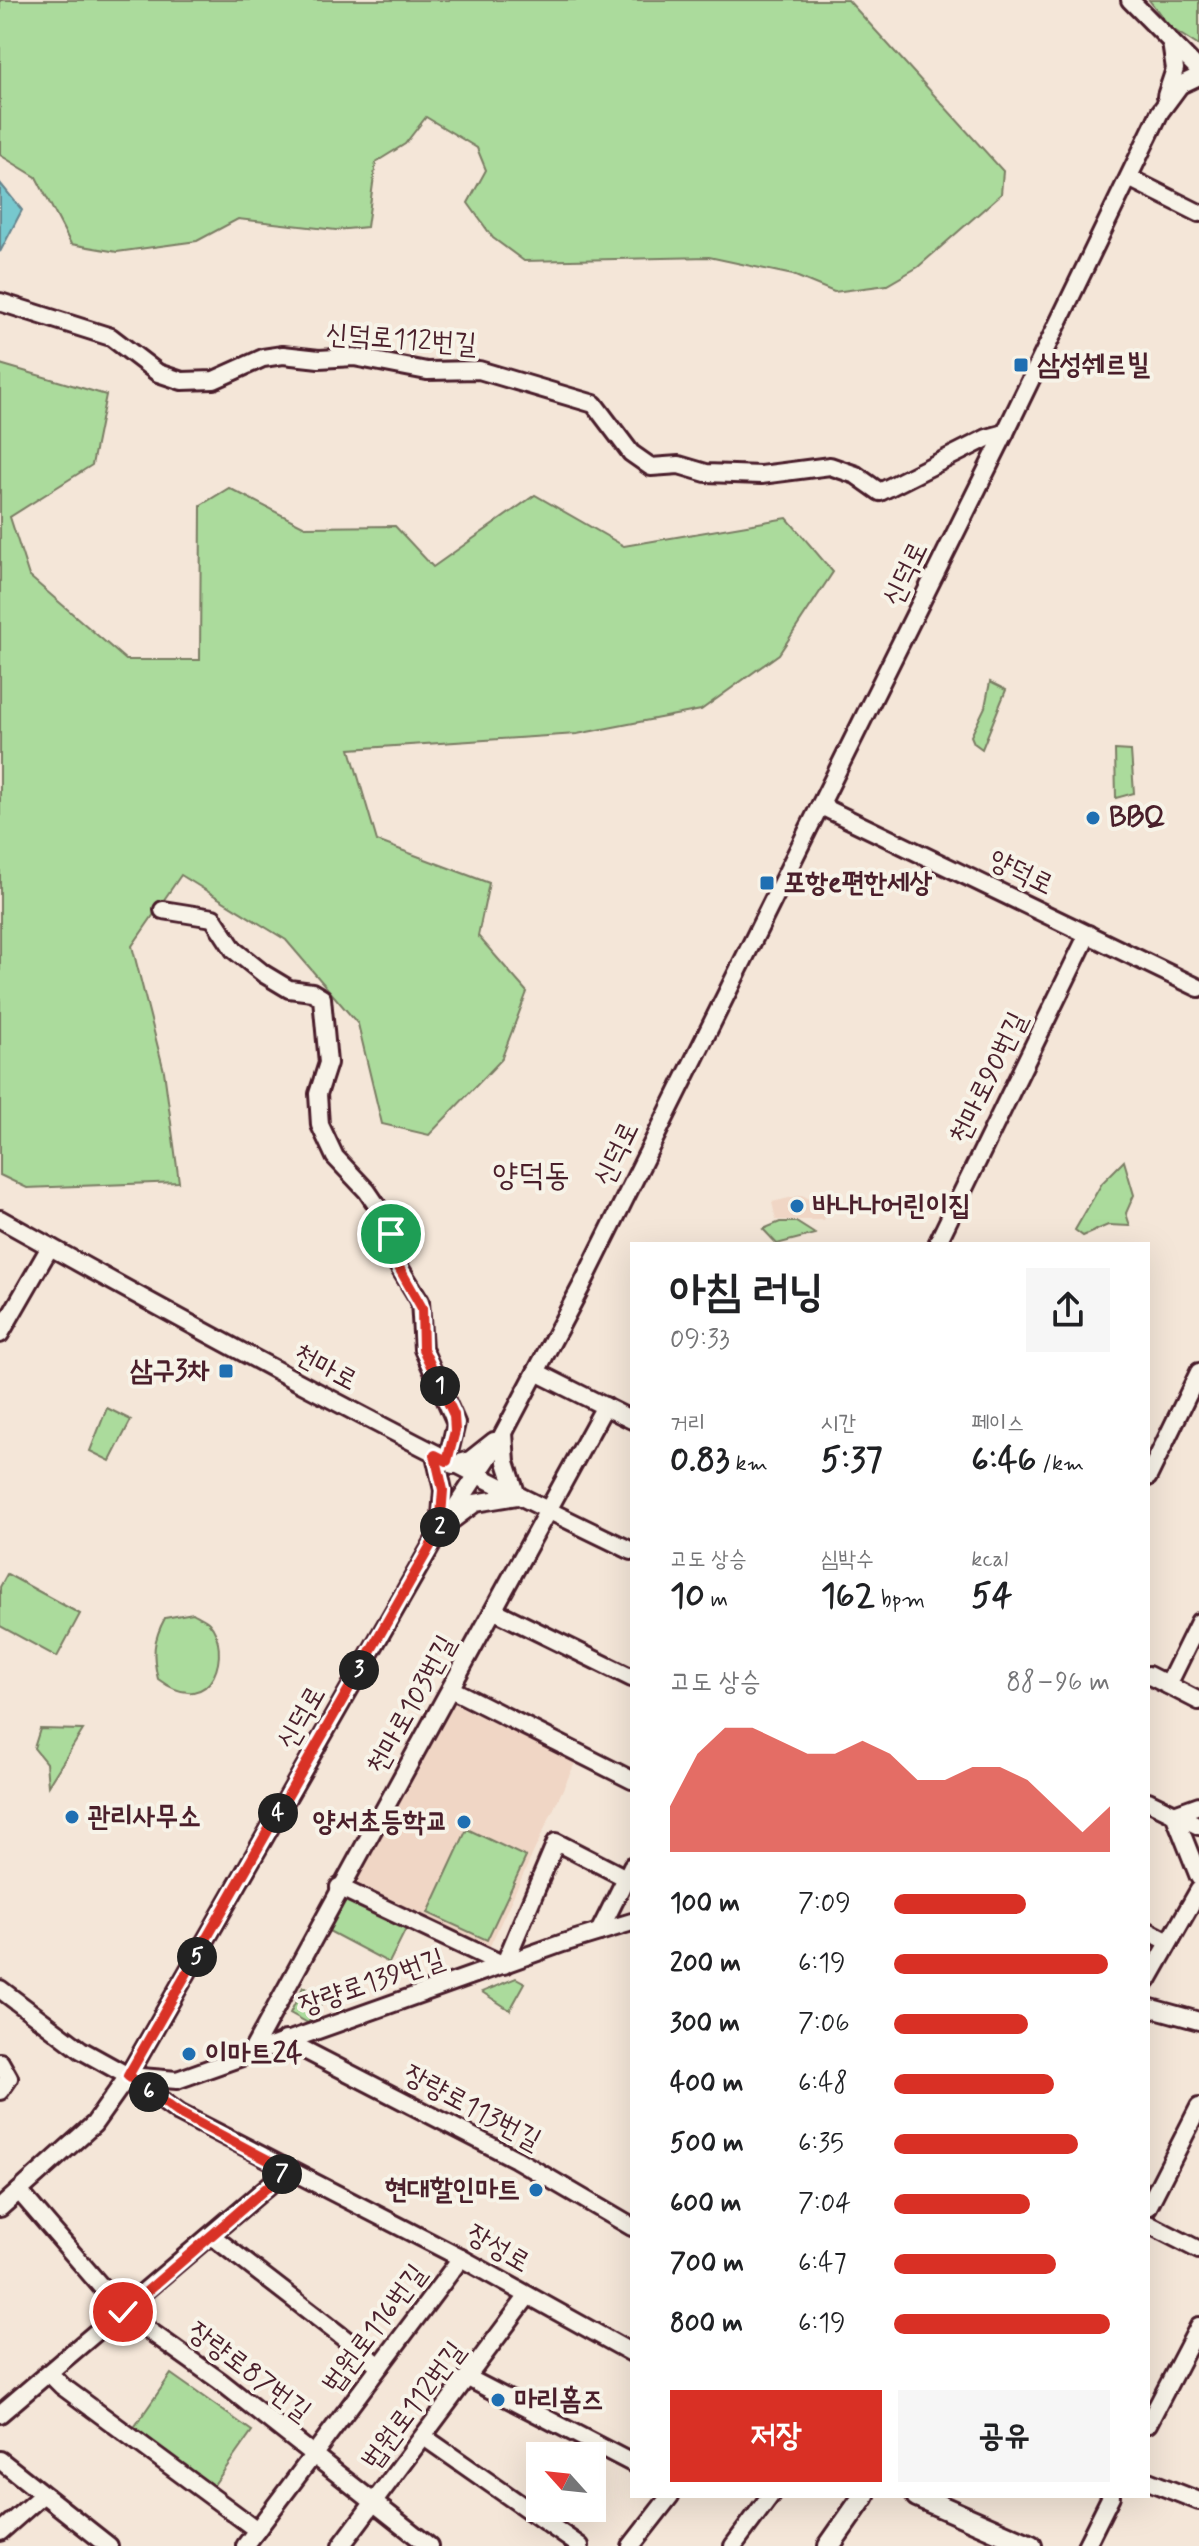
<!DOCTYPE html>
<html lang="ko">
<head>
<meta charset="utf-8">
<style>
  :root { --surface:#fff; --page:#f6f6f6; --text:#202124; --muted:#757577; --accent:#d93025 }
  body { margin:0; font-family:Mynerve,"Poor Story",sans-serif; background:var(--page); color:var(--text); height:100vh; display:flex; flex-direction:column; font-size:30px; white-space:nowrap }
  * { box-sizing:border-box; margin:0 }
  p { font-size:26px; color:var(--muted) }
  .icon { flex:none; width:44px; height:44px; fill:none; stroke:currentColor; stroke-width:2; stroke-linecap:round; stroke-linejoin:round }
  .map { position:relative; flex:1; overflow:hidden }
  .side { position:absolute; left:630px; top:1242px; width:520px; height:1256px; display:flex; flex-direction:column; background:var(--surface); border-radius:0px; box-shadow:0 8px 32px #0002 }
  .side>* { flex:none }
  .needle { width:52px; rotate:297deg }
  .buttons { position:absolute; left:526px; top:2442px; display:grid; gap:16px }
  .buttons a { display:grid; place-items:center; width:80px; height:80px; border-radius:0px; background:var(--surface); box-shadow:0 8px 32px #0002; font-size:40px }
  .pin { position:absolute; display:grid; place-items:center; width:68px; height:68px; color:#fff; margin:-34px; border:4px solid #fff; border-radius:50%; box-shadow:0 2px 8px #0007 }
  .km { position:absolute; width:40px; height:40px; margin:-20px; border-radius:50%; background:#222; color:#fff; font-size:22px; line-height:40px; text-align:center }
  .round { display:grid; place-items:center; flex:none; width:84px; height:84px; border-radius:0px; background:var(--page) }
  .summary { display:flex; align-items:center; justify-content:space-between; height:136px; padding:0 40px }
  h1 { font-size:44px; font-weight:800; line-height:60px }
  .stats { display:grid; grid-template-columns:repeat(3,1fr); gap:12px; height:136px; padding:8px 40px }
  .stats div { display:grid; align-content:center }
  .stats b { font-size:34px; font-weight:800 }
  .stats small { font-size:22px; font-weight:400 }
  .stats p { font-size:22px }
  .chart { height:224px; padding:16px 40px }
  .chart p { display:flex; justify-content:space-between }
  .chart svg { width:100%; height:144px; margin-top:8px; fill:var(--accent); opacity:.7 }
  .cta { display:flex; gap:16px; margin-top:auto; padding:16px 40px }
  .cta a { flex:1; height:92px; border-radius:0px; background:var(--accent); color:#fff; font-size:32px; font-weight:800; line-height:92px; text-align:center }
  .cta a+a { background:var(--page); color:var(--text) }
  ul { padding:0 40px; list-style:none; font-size:26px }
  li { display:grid; grid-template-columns:128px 96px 1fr; align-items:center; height:60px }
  li i { height:20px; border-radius:10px; background:var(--accent) }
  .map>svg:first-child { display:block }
  .built { fill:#f0d6c5 }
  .green { fill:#abdb9c; stroke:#7a7d64; stroke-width:2 }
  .water { fill:#77c8ce; stroke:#65848d; stroke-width:2 }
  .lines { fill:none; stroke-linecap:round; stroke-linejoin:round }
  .minor-casing { stroke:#4a1f2b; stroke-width:22 }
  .major-casing { stroke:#4a1f2b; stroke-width:26 }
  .minor { stroke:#f7f3e8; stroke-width:16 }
  .major { stroke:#f7f3e8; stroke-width:20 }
  .route-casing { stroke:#fff; stroke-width:16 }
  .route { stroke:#d93025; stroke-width:10 }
  .poi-dot { fill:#1f6fb2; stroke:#f7f3e8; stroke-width:3 }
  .labels { text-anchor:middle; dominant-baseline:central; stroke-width:8; stroke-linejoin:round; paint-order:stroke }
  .street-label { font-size:28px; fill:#4a1f2b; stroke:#f7f3e8 }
  .poi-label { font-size:28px; font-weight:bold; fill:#4a1f2b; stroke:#f7f3e8; text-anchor:start }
  .quarter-label { font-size:32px; fill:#4a1f2b; stroke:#f7f3e8 }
</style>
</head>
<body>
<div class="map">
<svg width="1199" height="2546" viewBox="0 0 1199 2546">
  <rect width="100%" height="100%" fill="#f4e6d8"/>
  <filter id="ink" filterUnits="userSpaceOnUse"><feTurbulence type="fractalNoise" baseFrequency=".0125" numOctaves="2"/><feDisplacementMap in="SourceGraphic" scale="16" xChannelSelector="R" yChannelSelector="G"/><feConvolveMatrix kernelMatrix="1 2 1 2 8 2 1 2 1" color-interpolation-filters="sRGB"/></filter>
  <g filter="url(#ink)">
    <g class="built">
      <path d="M802 1195 829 1209 824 1220H776L772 1202Z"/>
      <path d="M448 1701 576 1761 489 1948 348 1883Z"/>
    </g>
    <g class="green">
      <path d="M0 0H848L1003 171 1001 194 918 267 887 285 834 292 793 275 709 257 524 261 493 238 468 203 486 170 477 148 426 117 405 144 376 162 367 227 336 230 238 219 197 241 117 252 71 244 36 177 0 155Z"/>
      <path d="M1149 0H1199V46L1171 28Z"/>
      <path d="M0 364 106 395 92 465 10 517 29 576 126 660H200L201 505 229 488 305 527 395 526 433 567 535 495 624 546 787 518 833 572 779 654 701 710 577 734 350 749 377 841 489 883 478 936 527 992 501 1060 429 1135 382 1124 358 1024 286 940 181 875 132 946 164 1071 179 1182 27 1188 0 1175Z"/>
      <path d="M990 682 1006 690 982 749 974 743 971 736 985 707Z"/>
      <path d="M1115 750 1131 751 1134 793 1116 798Z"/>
      <path d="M1124 1161 1134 1195 1126 1213 1130 1226 1108 1225 1083 1236 1075 1230 1102 1183Z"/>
      <path d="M780 1222H796L815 1234 777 1244 763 1229Z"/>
      <path d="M107 1408 131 1420 110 1461 90 1451Z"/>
      <path d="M7 1574 80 1614 57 1657 0 1626V1587Z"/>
      <path d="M193 1613C197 1616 206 1619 209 1623 232 1648 215 1722 158 1679 152 1655 153 1640 165 1618Z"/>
      <path d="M40 1729 83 1730 48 1786 46 1763 34 1748Z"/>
      <path d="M467 1829 526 1857 487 1940 428 1913Z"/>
      <path d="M346 1897 408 1925 389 1963 327 1930Z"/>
      <path d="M516 1978 525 1983 510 2010 482 1992Z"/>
      <path d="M303 1987 325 1999 308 2023 290 2013Z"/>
      <path d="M171 2374 252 2431 211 2489 131 2432Z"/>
    </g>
    <path class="water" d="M0 183 22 210 0 252Z"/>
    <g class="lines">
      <g class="minor-casing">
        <g id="minor">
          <path d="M1130 0 1199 70"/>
          <path d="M1166 96 1175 69 1171 42"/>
          <path d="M1129 178 1199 213"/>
          <path d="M0 302 111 337 158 373 182 381 214 380 263 358 283 355 319 359 354 357 427 371 479 370 594 404 631 453 651 467 679 465 706 473 761 475 830 466 856 475 880 492 987 438 1005 433"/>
          <path d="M821 806 1199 988"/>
          <path d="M163 910 213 918 234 950 264 974 289 989 312 992 322 998 328 1063 318 1094 320 1125 335 1157 367 1191 386 1219 393 1257 420 1301 423 1349 456 1423 447 1461"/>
          <path d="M0 1219C208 1335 417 1448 632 1551"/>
          <path d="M937 1244 1088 934"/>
          <path d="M0 1334 50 1247"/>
          <path d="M536 1372 632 1420"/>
          <path d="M435 1455 443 1490 440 1529"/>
          <path d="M453 1465 470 1460 494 1441"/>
          <path d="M1148 1477 1199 1372"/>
          <path d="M451 1521 475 1503 517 1496 506 1462 504 1433"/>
          <path d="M495 1611 632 1678"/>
          <path d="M1148 1675 1199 1701"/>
          <path d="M1168 1685 1199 1622"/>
          <path d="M451 1689 632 1780"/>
          <path d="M1148 1801 1199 1826"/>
          <path d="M1174 1814 1199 1877"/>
          <path d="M1174 1814 1199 1805"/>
          <path d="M339 1887 504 1965 556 1842 626 1878"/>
          <path d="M1148 1931 1169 1942"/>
          <path d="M599 1932 632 1866"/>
          <path d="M1148 1980 1199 1890"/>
          <path d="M0 1989 81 2050 128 2076 179 2113 461 2258 632 2353"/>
          <path d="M1148 2007 1199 2021"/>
          <path d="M285 2040 516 2159 632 2227"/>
          <path d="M252 2051 605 1406"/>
          <path d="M0 2062 9 2078 0 2091"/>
          <path d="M129 2076 177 2080 563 1943 632 1922"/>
          <path d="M19 2191 123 2312 220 2381 429 2546"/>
          <path d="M1148 2207 1199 2107"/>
          <path d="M0 2208 94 2124 128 2076 438 1534 500 1440 582 1285 1005 433 1160 112 1180 85 1199 76"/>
          <path d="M1148 2224 1199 2250"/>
          <path d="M212 2236 380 2366"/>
          <path d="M49 2373 62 2386 257 2530"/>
          <path d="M468 2378 632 2463"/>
          <path d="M0 2414 287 2170"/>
          <path d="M1148 2424 1199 2326"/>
          <path d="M424 2437 580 2546"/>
          <path d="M0 2460 109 2546"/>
          <path d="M1148 2481 1199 2501"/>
          <path d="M0 2532 41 2496"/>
          <path d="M245 2546 461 2258"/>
          <path d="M341 2546 527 2297"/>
          <path d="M631 2546 670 2496"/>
          <path d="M733 2546 770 2496"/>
          <path d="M1086 2546 1111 2496"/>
        </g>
      </g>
      <g class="major-casing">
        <g id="major">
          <path d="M917 2496 1031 2546"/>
          <path d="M829 2546 864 2496"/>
        </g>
      </g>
      <use href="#minor" class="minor"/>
      <use href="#major" class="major"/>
    </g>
  </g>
  <g class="lines" filter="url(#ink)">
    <g class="route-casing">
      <path id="route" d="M123 2312 287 2170 179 2113 128 2076 440 1529 443 1490 435 1455 447 1461 455 1431 454 1415 423 1349 422 1308 393 1257 391 1234"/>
    </g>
    <use href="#route" class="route"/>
  </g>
  <g class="poi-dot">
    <rect x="1013" y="357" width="16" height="16" rx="4"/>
    <circle cx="1093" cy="818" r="8"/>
    <rect x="759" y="875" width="16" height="16" rx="4"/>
    <circle cx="797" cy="1206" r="8"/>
    <rect x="218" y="1363" width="16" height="16" rx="4"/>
    <circle cx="72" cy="1817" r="8"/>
    <circle cx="464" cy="1822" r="8"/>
    <circle cx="189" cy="2054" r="8"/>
    <circle cx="536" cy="2190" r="8"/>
    <circle cx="498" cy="2400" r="8"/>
  </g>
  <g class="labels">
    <g class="street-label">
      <text transform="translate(401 340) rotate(4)">신덕로112번길</text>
      <text transform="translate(906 574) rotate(-64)">신덕로</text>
      <text transform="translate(1021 873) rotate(26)">양덕로</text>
      <text transform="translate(989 1078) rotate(-64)">천마로90번길</text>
      <text transform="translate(617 1154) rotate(-64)">신덕로</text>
      <text transform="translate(325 1368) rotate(28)">천마로</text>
      <text transform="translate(412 1705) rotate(-61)">천마로103번길</text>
      <text transform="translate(302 1718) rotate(-60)">신덕로</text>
      <text transform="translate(372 1983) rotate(-19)">장량로139번길</text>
      <text transform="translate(472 2108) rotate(28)">장량로113번길</text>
      <text transform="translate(498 2249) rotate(30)">장성로</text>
      <text transform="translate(375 2329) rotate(-53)">법원로116번길</text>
      <text transform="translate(249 2372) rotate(37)">장량로87번길</text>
      <text transform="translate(414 2406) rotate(-53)">법원로112번길</text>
    </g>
    <g class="poi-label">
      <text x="1037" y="365">삼성쉐르빌</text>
      <text x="1109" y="818">BBQ</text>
      <text x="783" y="883">포항e편한세상</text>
      <text x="813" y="1206">바나나어린이집</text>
      <text x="210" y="1371" text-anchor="end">삼구3차</text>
      <text x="88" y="1817">관리사무소</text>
      <text x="448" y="1822" text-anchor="end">양서초등학교</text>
      <text x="205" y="2054">이마트24</text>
      <text x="520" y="2190" text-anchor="end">현대할인마트</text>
      <text x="514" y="2400">마리홈즈</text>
    </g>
    <g class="quarter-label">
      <text x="531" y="1176">양덕동</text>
    </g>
  </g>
</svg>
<div class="buttons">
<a><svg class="needle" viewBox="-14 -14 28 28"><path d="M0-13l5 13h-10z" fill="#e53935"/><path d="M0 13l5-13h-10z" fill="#757577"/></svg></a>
</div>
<div class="pin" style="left:391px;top:1234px;background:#1e9e55"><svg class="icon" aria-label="arrive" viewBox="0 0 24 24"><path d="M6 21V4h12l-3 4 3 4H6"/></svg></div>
<div class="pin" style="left:123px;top:2312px;background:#d93025"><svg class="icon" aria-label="check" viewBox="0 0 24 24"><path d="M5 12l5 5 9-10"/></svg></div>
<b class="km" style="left:440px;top:1386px">1</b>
<b class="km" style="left:440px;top:1527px">2</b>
<b class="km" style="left:359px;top:1670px">3</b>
<b class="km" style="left:278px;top:1813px">4</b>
<b class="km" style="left:197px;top:1957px">5</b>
<b class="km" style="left:149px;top:2092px">6</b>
<b class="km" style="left:282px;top:2174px">7</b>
<section class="side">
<div class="summary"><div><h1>아침 러닝</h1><p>09:33</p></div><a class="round"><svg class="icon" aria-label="share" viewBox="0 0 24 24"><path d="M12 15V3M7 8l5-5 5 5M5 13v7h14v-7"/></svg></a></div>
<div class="stats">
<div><p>거리</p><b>0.83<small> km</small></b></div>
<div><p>시간</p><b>5:37</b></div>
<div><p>페이스</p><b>6:46<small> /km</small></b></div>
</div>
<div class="stats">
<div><p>고도 상승</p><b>10<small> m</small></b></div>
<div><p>심박수</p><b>162<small> bpm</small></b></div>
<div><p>kcal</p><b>54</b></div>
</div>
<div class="chart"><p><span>고도 상승</span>88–96 m</p>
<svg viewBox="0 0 160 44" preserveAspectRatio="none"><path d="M0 44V30L10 14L20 6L30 6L40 10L50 14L60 14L70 10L80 14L90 22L100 22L110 18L120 18L130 22L140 30L150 38L160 30V44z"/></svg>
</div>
<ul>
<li><b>100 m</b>7:09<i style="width:61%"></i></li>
<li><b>200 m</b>6:19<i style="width:99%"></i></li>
<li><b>300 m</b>7:06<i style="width:62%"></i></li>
<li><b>400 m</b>6:48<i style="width:74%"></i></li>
<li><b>500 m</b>6:35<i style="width:85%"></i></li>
<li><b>600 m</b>7:04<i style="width:63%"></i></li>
<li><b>700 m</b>6:47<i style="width:75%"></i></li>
<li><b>800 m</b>6:19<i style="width:100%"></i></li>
</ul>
<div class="cta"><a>저장</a><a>공유</a></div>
</section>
</div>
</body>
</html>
